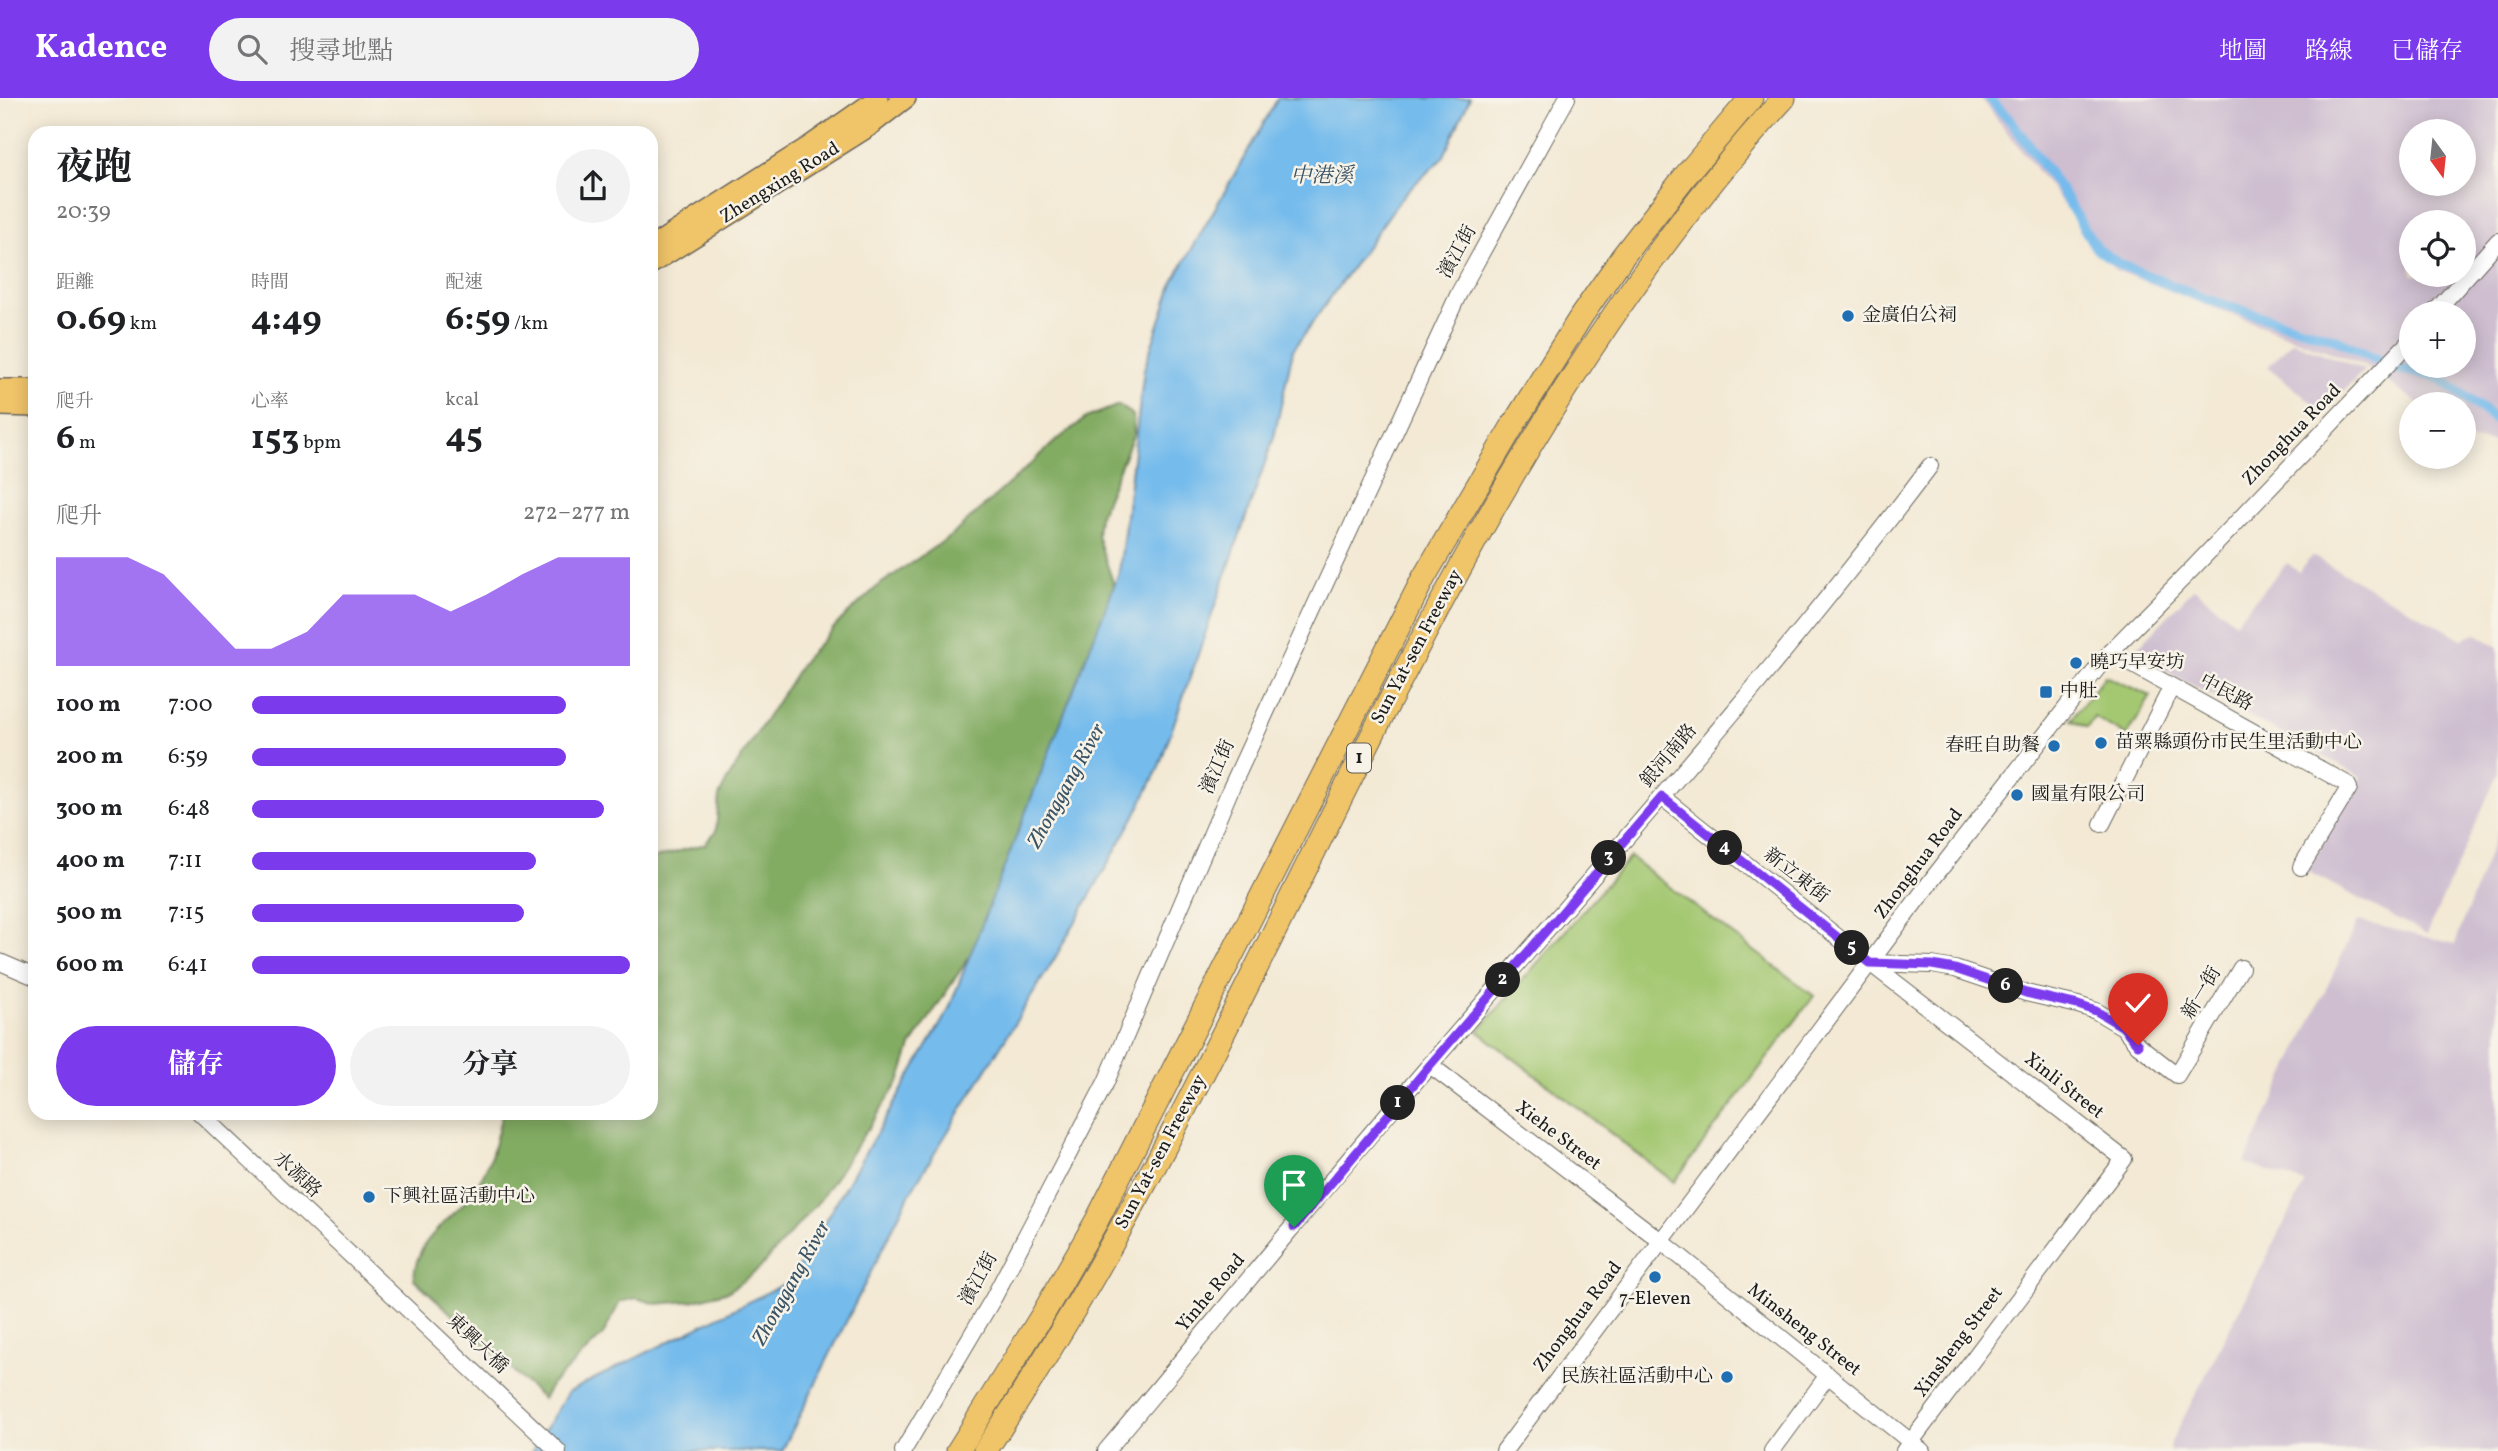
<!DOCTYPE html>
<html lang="zh-TW">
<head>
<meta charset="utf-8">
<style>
  :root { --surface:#fff; --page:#f2f2f2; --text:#202124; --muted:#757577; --accent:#7c3aed }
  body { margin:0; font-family:Vollkorn,"Noto Serif TC",serif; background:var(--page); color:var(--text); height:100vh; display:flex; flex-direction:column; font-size:26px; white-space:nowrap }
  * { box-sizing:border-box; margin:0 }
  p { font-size:23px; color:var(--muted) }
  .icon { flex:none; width:38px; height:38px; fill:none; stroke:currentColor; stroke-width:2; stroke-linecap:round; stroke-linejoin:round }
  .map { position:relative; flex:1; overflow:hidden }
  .side { position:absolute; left:28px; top:28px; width:630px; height:994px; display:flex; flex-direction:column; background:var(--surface); border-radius:21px; box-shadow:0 4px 18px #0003 }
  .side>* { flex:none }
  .needle { width:46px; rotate:165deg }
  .fabs { position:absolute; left:2399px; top:21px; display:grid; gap:14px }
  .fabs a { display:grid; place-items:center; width:77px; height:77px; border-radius:50%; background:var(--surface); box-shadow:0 4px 18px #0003; font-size:35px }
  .pin { position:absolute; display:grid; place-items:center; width:60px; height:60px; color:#fff; margin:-72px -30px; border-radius:50% 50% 50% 0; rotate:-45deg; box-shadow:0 0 7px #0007 }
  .pin .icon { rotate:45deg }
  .km { position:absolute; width:35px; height:35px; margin:-18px; border-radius:50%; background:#222; color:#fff; font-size:19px; line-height:35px; text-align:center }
  .round { display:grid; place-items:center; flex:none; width:74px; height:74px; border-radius:37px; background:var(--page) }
  .overview { display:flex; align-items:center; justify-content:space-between; height:119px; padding:0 28px }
  h1 { font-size:38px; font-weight:700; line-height:52px }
  .stats { display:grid; grid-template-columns:repeat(3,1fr); gap:10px; height:119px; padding:7px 28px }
  .stats div { display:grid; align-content:center }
  .stats b { font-size:35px; font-weight:700 }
  .stats small { font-size:19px; font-weight:400 }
  .stats p { font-size:19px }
  .chart { height:196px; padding:14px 28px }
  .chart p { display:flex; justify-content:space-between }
  .chart svg { width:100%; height:126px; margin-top:7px; fill:var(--accent); opacity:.7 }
  .action { display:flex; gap:14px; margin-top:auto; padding:14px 28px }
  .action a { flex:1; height:80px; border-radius:42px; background:var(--accent); color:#fff; font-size:28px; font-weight:700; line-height:80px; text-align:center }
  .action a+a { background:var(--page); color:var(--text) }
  ul { padding:0 28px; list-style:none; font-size:23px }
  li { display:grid; grid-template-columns:112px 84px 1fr; align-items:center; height:52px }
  li i { height:18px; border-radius:9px; background:var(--accent) }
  header { display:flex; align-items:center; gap:42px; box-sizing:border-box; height:98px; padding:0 35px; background:var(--accent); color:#fff }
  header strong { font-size:33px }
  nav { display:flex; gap:38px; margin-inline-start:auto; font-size:24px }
  .search { width:490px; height:63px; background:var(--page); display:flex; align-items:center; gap:18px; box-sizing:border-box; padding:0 24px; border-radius:38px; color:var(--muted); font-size:26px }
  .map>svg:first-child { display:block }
  .industrial { fill:#cebed0; fill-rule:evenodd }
  .green { fill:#a4c872; stroke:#607247; stroke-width:2 }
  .forest { fill:#83ac64; stroke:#506440; stroke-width:2 }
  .water { fill:#75bbec; stroke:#486c84; stroke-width:2 }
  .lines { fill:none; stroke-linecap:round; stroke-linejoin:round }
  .canal { stroke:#75bbec; stroke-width:10 }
  .minor-casing { stroke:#67645c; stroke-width:18 }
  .major-casing { stroke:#67645c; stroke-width:22 }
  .highway-casing { stroke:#67645c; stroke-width:25 }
  .minor { stroke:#fff; stroke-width:16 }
  .major { stroke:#f0c469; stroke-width:19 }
  .highway { stroke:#f0c469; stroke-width:23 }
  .route-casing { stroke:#fff; stroke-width:14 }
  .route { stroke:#7c3aed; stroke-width:9 }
  .poi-dot { fill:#1f6fb2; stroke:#f7f3e8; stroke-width:2.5 }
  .labels { text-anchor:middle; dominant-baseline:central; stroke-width:5; stroke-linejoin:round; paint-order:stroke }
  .shield { fill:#f7f3e8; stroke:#5e5c59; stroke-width:2 }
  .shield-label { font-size:18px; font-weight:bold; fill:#1c1c1c }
  .street-label { font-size:19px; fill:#1c1c1c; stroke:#f7f3e8 }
  .poi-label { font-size:19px; fill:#1c1c1c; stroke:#f7f3e8; text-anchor:start }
  .water-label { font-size:21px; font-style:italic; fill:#3b5465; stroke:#f7f3e8 }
</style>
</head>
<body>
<header>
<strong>Kadence</strong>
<div class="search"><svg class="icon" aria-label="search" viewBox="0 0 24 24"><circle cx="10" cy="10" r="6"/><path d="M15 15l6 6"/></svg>搜尋地點</div>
<nav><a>地圖</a><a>路線</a><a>已儲存</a></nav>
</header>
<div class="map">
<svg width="2498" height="1353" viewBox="0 0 2498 1353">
  <rect width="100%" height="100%" fill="#f7f3e8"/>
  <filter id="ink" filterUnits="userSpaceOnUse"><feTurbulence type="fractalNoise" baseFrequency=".0143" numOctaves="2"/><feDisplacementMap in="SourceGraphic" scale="14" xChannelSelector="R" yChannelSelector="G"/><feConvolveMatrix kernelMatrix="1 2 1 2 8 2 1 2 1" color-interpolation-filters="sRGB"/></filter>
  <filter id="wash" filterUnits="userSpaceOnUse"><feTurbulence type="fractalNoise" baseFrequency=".00686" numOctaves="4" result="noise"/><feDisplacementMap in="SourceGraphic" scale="28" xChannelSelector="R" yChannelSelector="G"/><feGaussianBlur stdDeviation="1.57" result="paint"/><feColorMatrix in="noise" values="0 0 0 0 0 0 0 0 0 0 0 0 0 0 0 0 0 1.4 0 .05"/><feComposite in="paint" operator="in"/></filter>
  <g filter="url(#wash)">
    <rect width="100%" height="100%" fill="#f3e9d4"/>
    <g class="industrial">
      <path d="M1980 0H2498V344L2468 342 2464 339V306H2419L2364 267 2115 172ZM2412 33H2464V86H2412ZM2412 124H2464V177H2412ZM2412 215H2464V268H2412Z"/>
      <path d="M2292 243 2364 272 2324 314 2268 269Z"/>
      <path d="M2312 458 2462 541 2476 536 2498 549V675L2427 836 2307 773 2361 679 2133 555 2194 490 2235 524 2287 465 2299 474Z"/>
      <path d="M2498 732V1353H2170L2169 1348 2305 1085 2244 1065 2358 823 2455 846Z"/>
    </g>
    <g class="green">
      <path d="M2105 578 2151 598 2127 638 2094 619 2087 630 2071 622Z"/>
      <path d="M1630 759 1814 898 1674 1084 1478 933Z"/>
    </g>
    <path class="forest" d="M1119 307 1133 317 1134 335 1099 419 1097 437 1114 487 1113 521 971 856 911 948 900 982 820 1102 759 1171 729 1193 692 1203 656 1206 637 1200 620 1204 603 1237 552 1286 543 1301 414 1181C416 1137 449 1127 472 1095 491 1068 495 1046 502 1015H651V761L705 746 716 733 719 698 727 682 804 562 841 522 879 487 952 437 1057 342 1086 320Z"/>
    <path class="water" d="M1278 0H1470L1443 60 1405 95 1293 252 1274 339 1158 671 1137 714 1055 860 910 1095 782 1353H532L568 1294 790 1183 948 913 1119 475 1144 271 1173 184Z"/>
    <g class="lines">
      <path class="canal" d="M1988 0 2012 24 2064 97 2096 150 2121 167 2202 200 2336 241 2394 270 2438 279 2498 323"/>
    </g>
  </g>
  <g filter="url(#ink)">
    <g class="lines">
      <g class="minor-casing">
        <g id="minor">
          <path d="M2434 215 2498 143"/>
          <path d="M2110 554 2347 686 2349 690 2301 769"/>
          <path d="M1662 699 1870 865 2124 1061 1904 1353"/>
          <path d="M2102 726 2171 590"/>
          <path d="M0 864 35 879"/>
          <path d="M1870 865 1932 867 1955 871 2026 895 2078 907 2096 913 2123 929 2138 947 2177 977 2241 870"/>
          <path d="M1430 967 1661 1143 1922 1353"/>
          <path d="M200 1015 558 1353"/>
          <path d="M903 1353 994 1199 1106 984 1231 690 1459 195 1567 0"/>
          <path d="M1106 1353C1215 1223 1322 1091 1434 962 1602 767 1775 574 1930 368"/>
          <path d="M1504 1353 1934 779 2110 554 2193 470 2412 241"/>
          <path d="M1772 1353 1828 1277"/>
        </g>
      </g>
      <g class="major-casing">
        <g id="major">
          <path d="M651 149 811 47 878 0"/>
          <path d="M651 166 867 30 906 0"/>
          <path d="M0 291H35"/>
          <path d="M0 308 35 309"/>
        </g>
      </g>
      <g class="highway-casing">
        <g id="highway">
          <path d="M958 1353 1043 1216 1097 1122 1424 479 1515 324 1582 217 1623 158 1686 77 1751 0"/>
          <path d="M985 1353C1280 916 1424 396 1784 0"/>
        </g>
      </g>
      <use href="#minor" class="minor"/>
      <use href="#major" class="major"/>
      <use href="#highway" class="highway"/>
    </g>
  </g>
  <g class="lines" filter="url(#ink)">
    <g class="route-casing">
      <path id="route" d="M1294 1129 1430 967 1662 699 1870 865 1932 867 1955 871 2026 895 2078 907 2096 913 2123 929 2138 947"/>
    </g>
    <use href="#route" class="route"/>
  </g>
  <g class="poi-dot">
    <circle cx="1848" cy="218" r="7"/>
    <circle cx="2076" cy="565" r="7"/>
    <rect x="2039" y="587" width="14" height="14" rx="3.5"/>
    <circle cx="2101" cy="645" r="7"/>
    <circle cx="2054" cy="648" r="7"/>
    <circle cx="2017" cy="697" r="7"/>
    <circle cx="369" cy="1099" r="7"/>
    <circle cx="1655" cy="1179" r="7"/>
    <circle cx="1727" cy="1279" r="7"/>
  </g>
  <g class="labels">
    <rect class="shield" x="1347" y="645.5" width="24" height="29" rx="5"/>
    <g class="shield-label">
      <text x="1359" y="660">1</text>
    </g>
    <g class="street-label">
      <text transform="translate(780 85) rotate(-32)">Zhengxing Road</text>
      <text transform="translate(1458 154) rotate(-61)">濱江街</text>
      <text transform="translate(2292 337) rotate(-46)">Zhonghua Road</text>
      <text transform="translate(1417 549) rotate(-62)">Sun Yat-sen Freeway</text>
      <text transform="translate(2226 595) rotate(28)">中民路</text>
      <text transform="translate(1669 658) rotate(-50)">銀河南路</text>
      <text transform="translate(1218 669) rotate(-66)">濱江街</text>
      <text transform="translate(1919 766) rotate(-53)">Zhonghua Road</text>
      <text transform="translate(1796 778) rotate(38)">新立東街</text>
      <text transform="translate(2202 895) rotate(-59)">新一街</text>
      <text transform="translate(2064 988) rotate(38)">Xinli Street</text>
      <text transform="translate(1558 1038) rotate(37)">Xiehe Street</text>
      <text transform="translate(1161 1054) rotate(-62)">Sun Yat-sen Freeway</text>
      <text transform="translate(297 1077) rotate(43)">水源路</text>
      <text transform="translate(979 1181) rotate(-61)">濱江街</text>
      <text transform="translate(1211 1195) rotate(-50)">Yinhe Road</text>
      <text transform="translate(1578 1219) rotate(-53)">Zhonghua Road</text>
      <text transform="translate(1804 1232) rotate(38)">Minsheng Street</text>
      <text transform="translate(1959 1244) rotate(-53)">Xinsheng Street</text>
      <text transform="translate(477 1246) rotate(44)">東興大橋</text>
    </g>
    <g class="poi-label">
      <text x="1862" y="218">金廣伯公祠</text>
      <text x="2090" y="565">曉巧早安坊</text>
      <text x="2060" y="594">中肚</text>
      <text x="2115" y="645">苗粟縣頭份巿民生里活動中心</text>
      <text x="2040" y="648" text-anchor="end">春旺自助餐</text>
      <text x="2031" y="697">國量有限公司</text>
      <text x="383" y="1099">下興社區活動中心</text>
      <text x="1655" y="1201" text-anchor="middle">7-Eleven</text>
      <text x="1713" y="1279" text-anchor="end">民族社區活動中心</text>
    </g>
    <g class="water-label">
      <text x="1322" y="78">中港溪</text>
      <text transform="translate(1067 688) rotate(-61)">Zhonggang River</text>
      <text transform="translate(792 1185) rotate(-61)">Zhonggang River</text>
    </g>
  </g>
</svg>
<div class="fabs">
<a><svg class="needle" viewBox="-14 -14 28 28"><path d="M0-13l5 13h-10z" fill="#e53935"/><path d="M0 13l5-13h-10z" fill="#757577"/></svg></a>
<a><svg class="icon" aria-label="locate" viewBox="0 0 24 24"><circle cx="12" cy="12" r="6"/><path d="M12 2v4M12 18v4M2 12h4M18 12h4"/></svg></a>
<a>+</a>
<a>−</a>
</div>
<div class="pin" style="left:1294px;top:1129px;background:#1e9e55"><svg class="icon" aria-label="arrive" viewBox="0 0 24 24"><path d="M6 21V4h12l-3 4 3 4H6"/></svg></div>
<div class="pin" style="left:2138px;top:947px;background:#d93025"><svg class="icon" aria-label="check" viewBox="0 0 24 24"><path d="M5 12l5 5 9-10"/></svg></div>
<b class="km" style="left:1398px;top:1005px">1</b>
<b class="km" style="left:1503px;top:882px">2</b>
<b class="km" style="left:1609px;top:760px">3</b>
<b class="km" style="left:1725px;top:750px">4</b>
<b class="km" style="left:1852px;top:850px">5</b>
<b class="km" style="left:2006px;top:888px">6</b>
<section class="side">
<div class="overview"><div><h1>夜跑</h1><p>20:39</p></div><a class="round"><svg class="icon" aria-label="share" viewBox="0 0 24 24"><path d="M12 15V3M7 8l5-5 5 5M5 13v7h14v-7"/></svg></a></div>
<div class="stats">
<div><p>距離</p><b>0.69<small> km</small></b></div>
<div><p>時間</p><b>4:49</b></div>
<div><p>配速</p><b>6:59<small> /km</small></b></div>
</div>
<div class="stats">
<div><p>爬升</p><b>6<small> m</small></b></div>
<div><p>心率</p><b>153<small> bpm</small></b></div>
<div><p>kcal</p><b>45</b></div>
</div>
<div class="chart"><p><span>爬升</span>272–277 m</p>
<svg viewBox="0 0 160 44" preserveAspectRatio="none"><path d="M0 44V6L10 6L20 6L30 12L40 25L50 38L60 38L70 32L80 19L90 19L100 19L110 25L120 19L130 12L140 6L150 6L160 6V44z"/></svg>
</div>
<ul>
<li><b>100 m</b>7:00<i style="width:83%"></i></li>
<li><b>200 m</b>6:59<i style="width:83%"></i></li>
<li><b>300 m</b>6:48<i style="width:93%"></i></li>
<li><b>400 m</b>7:11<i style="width:75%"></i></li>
<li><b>500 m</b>7:15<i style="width:72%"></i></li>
<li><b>600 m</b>6:41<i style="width:100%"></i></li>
</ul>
<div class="action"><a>儲存</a><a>分享</a></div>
</section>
</div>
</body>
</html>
